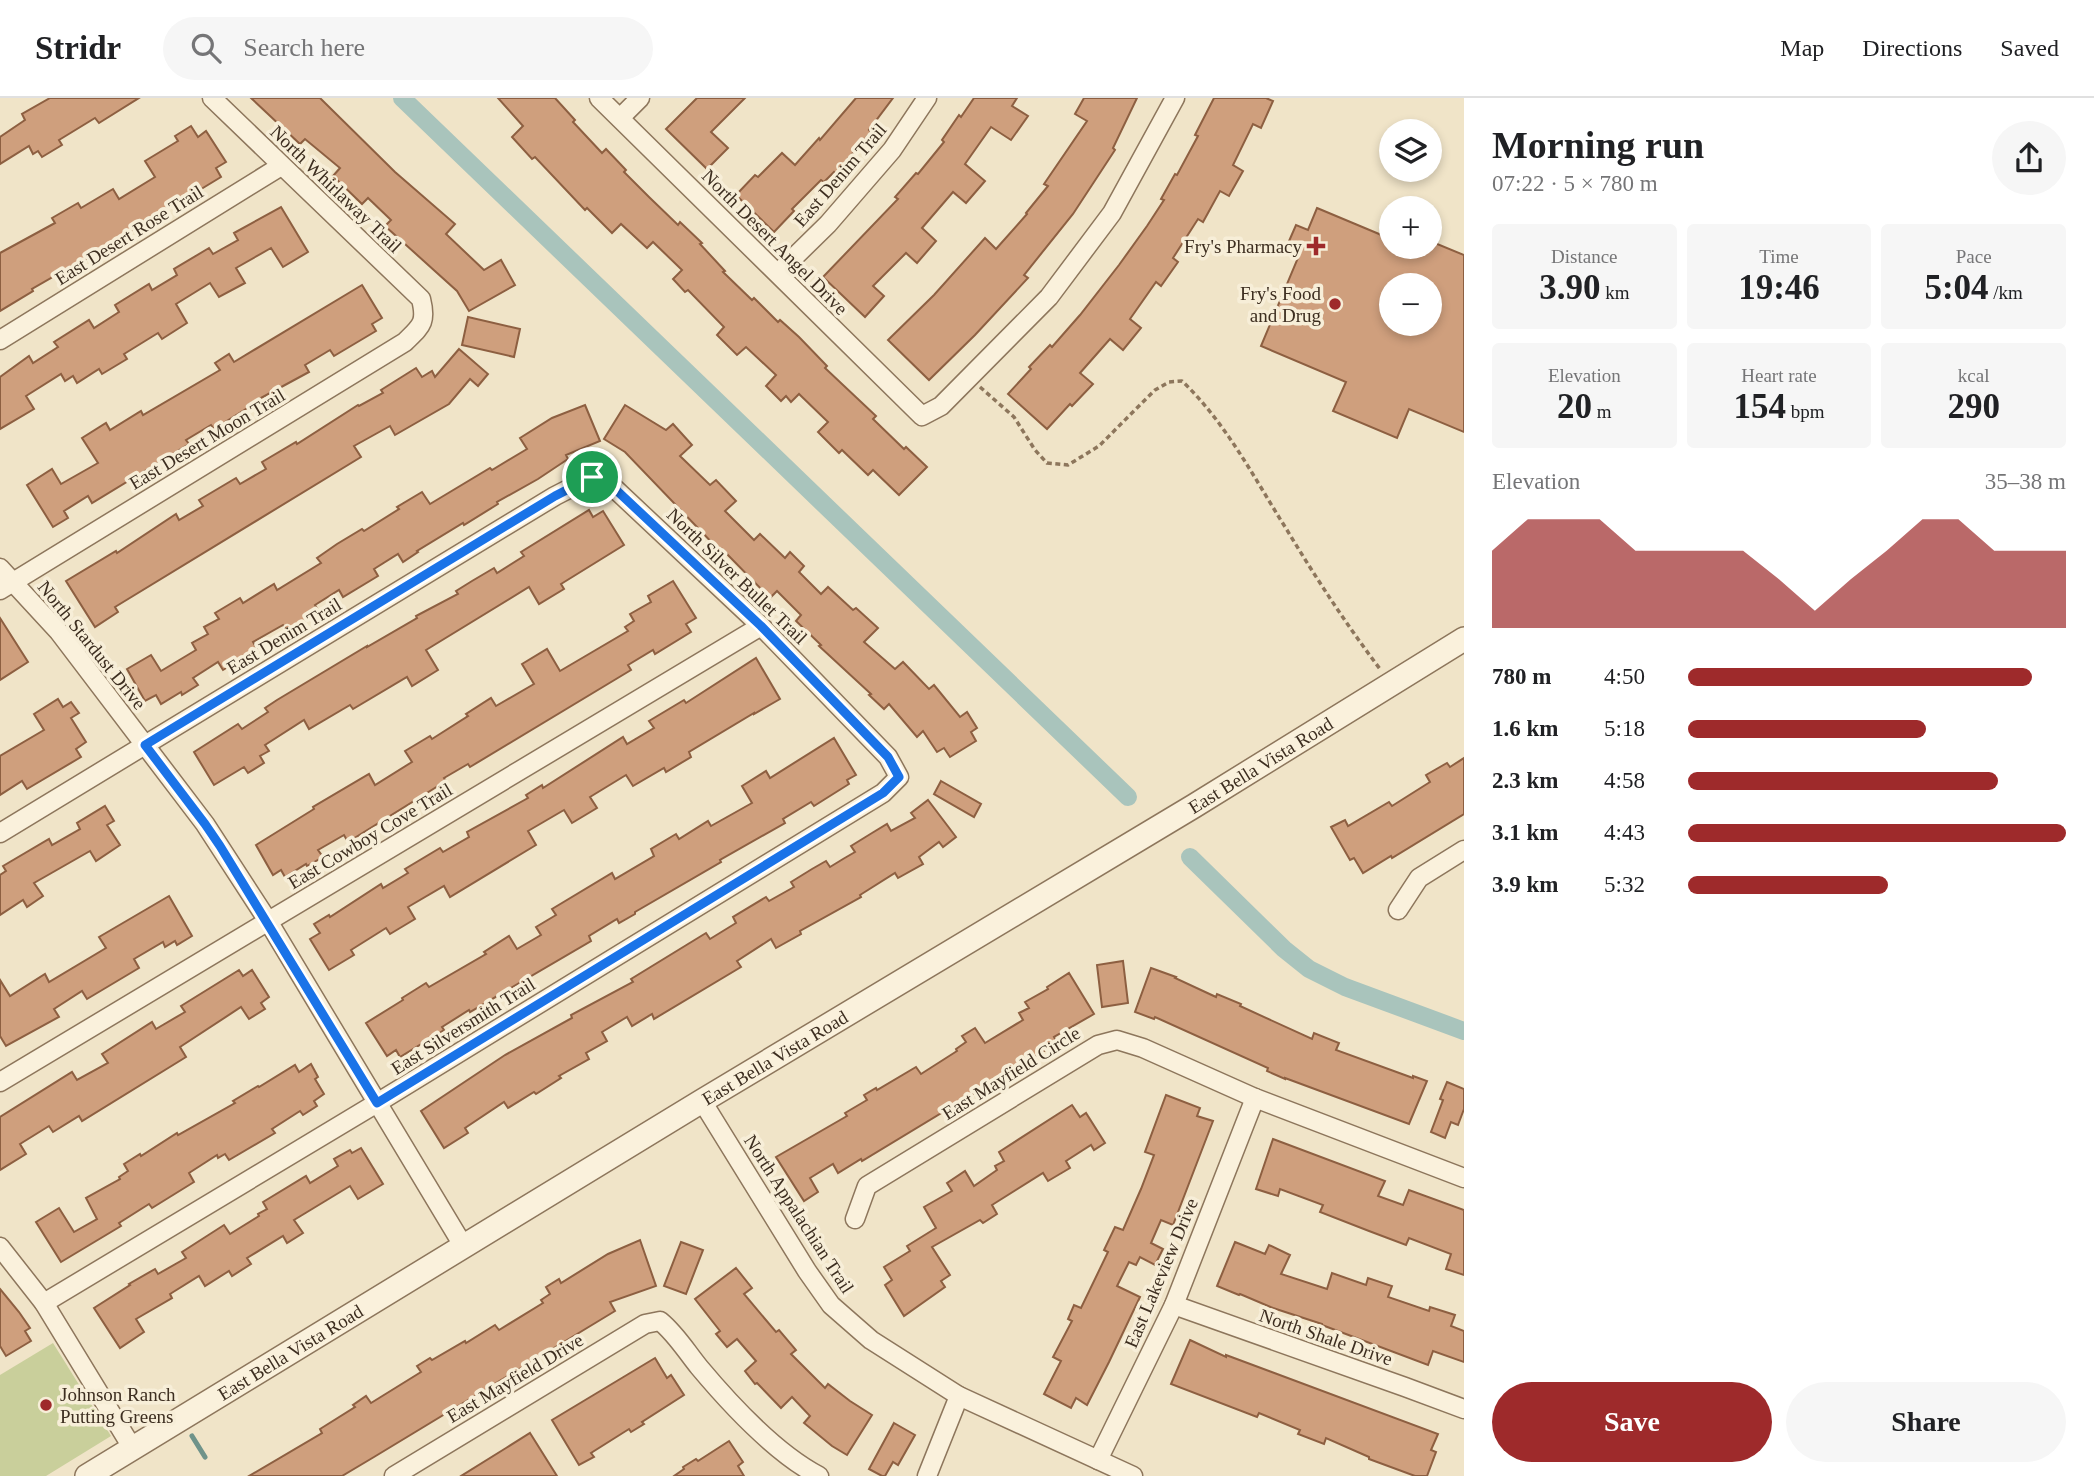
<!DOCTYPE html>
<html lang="en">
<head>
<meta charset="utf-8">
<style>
  :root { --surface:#fff; --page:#f6f6f6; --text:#202124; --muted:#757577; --line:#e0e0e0; --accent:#9e2a2b }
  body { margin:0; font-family:"Times New Roman",serif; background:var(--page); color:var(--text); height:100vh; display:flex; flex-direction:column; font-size:26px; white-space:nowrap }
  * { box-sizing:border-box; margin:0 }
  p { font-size:23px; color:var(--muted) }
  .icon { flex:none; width:38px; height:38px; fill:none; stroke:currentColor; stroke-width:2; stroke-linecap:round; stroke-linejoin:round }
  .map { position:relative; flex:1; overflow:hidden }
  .sheet { display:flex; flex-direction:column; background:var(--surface); width:630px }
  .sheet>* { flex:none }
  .tools { position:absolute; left:1379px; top:21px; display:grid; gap:14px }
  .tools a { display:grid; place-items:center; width:63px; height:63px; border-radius:50%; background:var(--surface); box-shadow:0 4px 10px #0003; font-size:35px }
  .pin { position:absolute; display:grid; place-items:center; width:60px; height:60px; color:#fff; margin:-30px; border:4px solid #fff; border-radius:50%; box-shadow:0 2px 7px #0007 }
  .round { display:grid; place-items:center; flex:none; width:74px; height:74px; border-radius:37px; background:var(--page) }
  .overview { display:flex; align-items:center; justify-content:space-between; height:119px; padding:0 28px }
  h1 { font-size:38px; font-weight:700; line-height:52px }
  .metrics { display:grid; grid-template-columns:repeat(3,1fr); gap:10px; height:119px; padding:7px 28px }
  .metrics div { display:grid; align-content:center; border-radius:7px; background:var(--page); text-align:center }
  .metrics b { font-size:35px; font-weight:700 }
  .metrics small { font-size:19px; font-weight:400 }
  .metrics p { font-size:19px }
  .chart { height:196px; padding:14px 28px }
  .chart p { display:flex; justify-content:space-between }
  .chart svg { width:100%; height:126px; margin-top:7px; fill:var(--accent); opacity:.7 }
  .button { display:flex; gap:14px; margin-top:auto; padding:14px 28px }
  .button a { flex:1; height:80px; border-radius:42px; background:var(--accent); color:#fff; font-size:28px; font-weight:700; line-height:80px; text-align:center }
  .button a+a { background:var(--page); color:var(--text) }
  ul { padding:0 28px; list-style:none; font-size:23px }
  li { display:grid; grid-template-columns:112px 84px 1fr; align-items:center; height:52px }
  li i { height:18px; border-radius:9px; background:var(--accent) }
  header { display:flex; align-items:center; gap:42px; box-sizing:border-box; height:98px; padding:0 35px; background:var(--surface); border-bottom:2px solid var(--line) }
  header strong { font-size:33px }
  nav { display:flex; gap:38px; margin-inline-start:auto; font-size:24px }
  .search { width:490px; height:63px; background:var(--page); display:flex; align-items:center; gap:18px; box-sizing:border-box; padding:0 24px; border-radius:38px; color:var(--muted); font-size:26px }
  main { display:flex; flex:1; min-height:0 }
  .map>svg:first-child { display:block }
  .green { fill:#c9cf9b }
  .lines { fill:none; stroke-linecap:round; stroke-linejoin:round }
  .stream { stroke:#6f938a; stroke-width:5 }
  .canal { stroke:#a9c4bc; stroke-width:18 }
  .building { fill:#cf9f7d; stroke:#8d5f41; stroke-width:2; fill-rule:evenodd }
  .minor-casing { stroke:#8d765c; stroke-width:21 }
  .tertiary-casing { stroke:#8d765c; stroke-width:26 }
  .path { stroke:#8d765c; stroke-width:3.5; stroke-dasharray:5 3.5; stroke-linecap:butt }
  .minor { stroke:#faf1dc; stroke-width:18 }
  .tertiary { stroke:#faf1dc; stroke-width:23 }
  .route-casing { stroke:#fff; stroke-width:14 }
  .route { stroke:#1a73e8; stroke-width:9 }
  .poi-dot { fill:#9e2a2b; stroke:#f7eed8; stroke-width:2.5 }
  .labels { text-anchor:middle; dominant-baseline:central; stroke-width:7; stroke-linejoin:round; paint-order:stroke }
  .street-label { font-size:19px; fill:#3d2e20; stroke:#f7eed8 }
  .poi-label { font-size:19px; fill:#3d2e20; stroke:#f7eed8; text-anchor:end }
</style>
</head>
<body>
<header>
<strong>Stridr</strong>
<div class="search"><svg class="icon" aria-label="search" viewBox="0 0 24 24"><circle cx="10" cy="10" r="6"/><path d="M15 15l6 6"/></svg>Search here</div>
<nav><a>Map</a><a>Directions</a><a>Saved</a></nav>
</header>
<main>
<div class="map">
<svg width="1464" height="1378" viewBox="0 0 1464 1378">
  <rect width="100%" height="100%" fill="#f0e4c8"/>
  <path class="green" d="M53 1245 111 1338 46 1378H0V1277Z"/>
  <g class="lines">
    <path class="stream" d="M192 1338 205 1359"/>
    <g class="canal">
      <path d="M402 0 1128 699"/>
      <path d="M1190 759 1284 851 1309 871 1345 889 1464 933"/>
    </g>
  </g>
  <g class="building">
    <path d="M50 0H139L99 25 95 20 59 42 62 47 42 59 38 53 33 56 29 48 0 66V39L25 22 22 16Z"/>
    <path d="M251 0H320L395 74 455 126 446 136 484 172 501 162 515 187 469 213 457 193 385 128 391 122 368 100 362 106 333 78 340 70 305 41 300 46Z"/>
    <path d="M498 0H555L575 22 573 24 602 55 606 51 626 72 624 74 649 99 678 127 680 124 702 145 700 146 725 173 723 174 752 202 754 200 778 224 780 222 799 239 827 268 825 270 876 318 873 321 904 351 906 349 927 369 899 397 873 372 868 377 842 352 839 355 818 334 828 324 799 296 791 304 786 298 781 303 766 288 776 277 746 249 737 257 717 237 724 229 688 192 685 194 673 181 682 172 653 144 647 150 621 126 612 135 587 110 585 112 535 59 532 61 512 39 523 28Z"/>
    <path d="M697 0H745L711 34 728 50 707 71 666 31Z"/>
    <path d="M856 0H893L869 32 871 34 845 64 847 66 837 77 834 74 824 84 821 82 792 111 794 113 774 134 736 97 755 77 758 79 782 55 795 67 819 40 820 42Z"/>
    <path d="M974 0H1017L1012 8 1028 18 1011 42 991 29 965 66 985 83 966 105 953 94 922 130 936 143 917 165 906 155 873 188 884 198 865 219 823 179 898 101 895 99 916 75 918 76 944 44 942 42 959 17 961 19Z"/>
    <path d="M1084 0H1137L1113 50 1115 52 1073 116 1024 177 1028 180 975 237 929 282 888 242 934 197 985 140 996 151 1027 116 1026 115 1048 88 1044 86 1087 23 1075 16Z"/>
    <path d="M1214 0H1266L1273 3 1261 30 1253 26 1233 67 1243 73 1229 98 1220 93 1203 124 1198 121 1173 160 1178 164 1161 188 1156 184 1130 221 1141 230 1123 252 1110 241 1080 275 1093 286 1072 308 1070 306 1047 331 1008 296 1031 271 1029 269 1050 247 1052 249 1080 217 1119 167 1147 128 1164 102 1161 101 1175 76 1177 77 1198 38 1195 37Z"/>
    <path d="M191 28 198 39 206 33 226 64 216 70 221 79 183 102 182 101 80 165 79 164 32 191 33 193 0 213V155L55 125 52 120 78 105 81 110 113 91 119 101 155 79 145 63 178 43 175 38Z"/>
    <path d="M281 109 308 154 283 169 271 150 236 170 245 185 219 199 210 185 176 206 187 225 162 241 158 235 124 256 127 261 102 276 99 271 77 285 73 278 65 283 61 276 26 298 34 311 0 331V279L29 258 33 265 58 249 54 244 89 222 94 230 119 214 115 207 149 186 152 192 177 177 174 171 209 150 213 156 238 142 234 135Z"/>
    <path d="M1317 110 1391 141V149H1430V143L1464 157V334L1409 311 1397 340 1333 313 1346 284 1261 248 1300 155 1286 150 1296 127 1308 132ZM1391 187H1430V226H1391Z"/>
    <path d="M362 187 382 220 372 226 376 233 334 258 330 252 305 267 309 274 248 307 249 309 214 331 211 327 186 342 189 346 92 405 88 398 64 413 68 420 53 429 27 387 52 371 61 386 98 365 82 340 106 325 110 332 141 313 143 317 220 272 215 265 229 256 234 264Z"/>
    <path d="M468 219 520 231 514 259 462 247Z"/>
    <path d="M459 251 488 276 478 288 470 281 449 306 395 337 390 328 354 348 361 359 115 509 118 514 95 529 66 483 116 453 117 455 176 416 179 422 203 408 199 402 236 380 240 386 266 371 262 364 296 344 297 346 358 307 359 308 383 295 381 292 416 270 422 279 432 273 435 279Z"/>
    <path d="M585 307 600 343 566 357 568 361 538 381 497 404 498 406 464 427 463 425 417 453 418 454 403 464 398 456 374 471 378 478 343 499 339 492 315 507 319 514 303 524 287 533 283 527 253 544 257 551 223 572 218 564 193 580 198 587 182 597 181 594 161 606 156 597 145 603 127 571 151 557 161 573 196 552 192 545 208 536 204 529 219 521 215 515 240 500 243 505 274 486 277 492 321 465 317 460 337 446 362 431 364 433 399 411 397 409 422 394 430 406 490 370 492 372 527 351 520 340 552 320Z"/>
    <path d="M625 307 666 332 673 326 692 347 680 358 710 387 716 382 736 403 725 413 754 442 760 436 785 460 790 454 804 468 799 474 821 496 828 489 853 512 856 510 878 530 864 544 895 571 903 564 929 591 934 587 960 619 967 614 977 630 971 634 976 643 950 659 944 650 937 654 923 633 917 639 889 606 884 611 869 597 871 596 819 548 821 547 796 523 801 517 777 493 770 500 722 451 720 453 625 354 604 341Z"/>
    <path d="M589 412 593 419 603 413 624 447 561 486 564 491 539 506 529 489 426 552 438 572 412 588 407 579 353 611 350 607 309 631 304 622 265 647 269 653 260 658 264 665 248 675 244 669 214 687 194 654 238 626 242 631 268 614 265 610 277 602 367 548V549L417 520 416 518 458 496 456 493 472 483 494 470 497 475 524 458 521 454Z"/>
    <path d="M673 483 696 520 686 526 691 534 655 556 653 552 628 567 631 572 470 669 468 666 444 680 446 683 348 744 344 737 318 752 323 759 307 768 306 766 285 779 281 772 273 777 256 747 314 711 313 709 369 676 375 687 412 664 405 653 430 638 432 641 468 618 466 616 491 600 496 608 534 586 522 566 547 551 560 573 628 533 625 529 634 523 630 516 651 504 648 498Z"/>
    <path d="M0 520 28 564 0 582Z"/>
    <path d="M756 560 780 601 754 616V615L689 654 691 659 666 674 664 670 633 688 626 677 590 699 597 710 572 725 564 712 528 733 536 747 450 799 444 788 408 809 415 821 390 836 386 830 351 852 354 857 329 872 310 841 320 835 314 826 329 817 330 819 381 786 383 790 408 775 405 771 440 750 443 754 469 739 467 734 528 700 526 697 542 687 543 690 623 639 627 646 654 630 649 623 684 602 686 605Z"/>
    <path d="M58 601 63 609 71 604 79 615 71 620 86 644 76 651 81 659 27 691 22 683 0 697V658L44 632 34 616Z"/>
    <path d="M834 640 856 677 847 682 849 686 814 708 811 704 783 721 785 725 720 762 721 764 635 814V816L619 825 617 821 589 838 591 843 470 914 469 912 442 929 444 932 400 959 396 952 387 958 366 925 403 902 402 900 426 885 429 889 486 856 484 854 509 838 517 851 541 837 536 829 556 817 552 811 612 775 615 781 654 758 651 751 676 736 679 741 708 723 711 728 752 705 742 688 766 673 770 680Z"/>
    <path d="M1464 660V716L1392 760 1391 758 1363 775 1354 760 1350 762 1331 729 1345 722 1348 728 1389 704 1392 708 1430 684 1426 677 1447 665 1450 669Z"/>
    <path d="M941 683 981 706 974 719 934 696Z"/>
    <path d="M928 702 956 739 943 749 939 744 919 759 923 766 898 780 895 775 860 797 861 799 800 833 801 836 776 850 771 841 737 863 741 869 654 921 652 916 632 928 627 919 602 934 607 943 586 955 589 961 559 978 561 980 536 996 534 994 508 1010 504 1004 465 1030 468 1035 444 1050 421 1013 505 957 572 920 571 917 633 884 631 881 706 835 710 841 736 825 733 819 766 799 769 803 794 789 791 784 812 771 826 763 830 769 843 761 855 754 851 748 872 735 887 726 891 733 915 720 911 715Z"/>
    <path d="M105 708 114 723 107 727 120 747 96 763 90 753 34 785 43 798 27 809 23 802 0 817V777L6 773 3 768 49 741 52 747 80 731 77 725Z"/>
    <path d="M169 798 192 838 177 847 175 843 165 849 163 844 134 861 139 870 87 901 82 893 54 911 59 919 6 948 0 938V882L10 898 45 876 49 884 106 850 99 839Z"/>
    <path d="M1123 863 1128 905 1102 909 1097 867Z"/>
    <path d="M1151 870 1176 879 1175 880 1216 899 1217 896 1241 906 1240 908 1312 941 1314 935 1339 945 1336 952 1413 980V978L1427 983 1409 1026 1285 980V981L1267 973 1268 970 1155 919 1154 921 1135 914Z"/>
    <path d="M239 872 243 878 252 872 269 899 261 905 265 911 249 921 241 909 180 949 186 959 82 1023 79 1018 53 1034 49 1028 20 1046 26 1056 0 1072V1019L72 974 77 982 108 965 102 956 152 924 156 931 185 914 181 908Z"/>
    <path d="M1069 875 1094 916 1054 939 1057 945 862 1063 861 1061 838 1075 833 1066 810 1080 818 1094 804 1103 776 1059 847 1018 845 1015 867 1002 864 997 876 990 877 992 916 969 921 976 957 953 956 951 966 944 962 938 975 930 985 945 1023 922 1019 915 1029 910 1025 904 1048 891 1047 889Z"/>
    <path d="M311 966 318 979 315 981 324 996 314 1003 317 1008 303 1017 300 1013 272 1031 275 1035 229 1062 225 1056 218 1060 217 1057 189 1075 194 1084 152 1110 149 1106 119 1125 121 1128 61 1164 36 1124 59 1110 74 1134 97 1121 86 1100 120 1081 119 1079 128 1073 124 1066 140 1056 141 1058 177 1035 178 1037 235 1005 233 1003 258 988 259 989 295 967 299 974Z"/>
    <path d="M1447 984 1464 991V1011L1458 1027 1451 1024 1445 1040 1431 1034 1443 1002 1440 1001Z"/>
    <path d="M1166 997 1200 1010 1197 1018 1213 1023 1173 1127 1161 1122 1151 1145 1163 1151 1155 1167 1140 1159 1136 1167 1129 1164 1117 1188 1140 1199 1109 1264 1087 1307 1076 1300 1071 1310 1044 1296 1061 1263 1053 1259 1072 1223 1068 1221 1074 1207 1081 1210 1108 1154 1104 1152 1115 1129 1123 1132 1141 1091 1154 1057 1145 1054Z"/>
    <path d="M1072 1007 1080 1019 1086 1015 1105 1045 1094 1052 1091 1047 1066 1063 1070 1070 1048 1083 1043 1075 992 1107 997 1116 983 1125 980 1122 932 1149 950 1177 941 1183 945 1189 904 1218 885 1187 892 1182 884 1169 910 1153 907 1148 936 1130 924 1109 952 1093 947 1085 965 1073 974 1088 997 1072 995 1068 1004 1063 999 1054Z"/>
    <path d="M1273 1041 1385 1083 1378 1098 1403 1107 1409 1092 1464 1112V1177L1446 1171 1451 1156 1409 1140 1406 1147 1369 1133 1320 1114 1323 1107 1280 1091 1278 1098 1256 1091Z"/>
    <path d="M361 1050 383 1086 358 1101 350 1088 294 1122 303 1135 287 1145 283 1138 247 1160 251 1166 232 1178 229 1173 205 1188 199 1178 170 1196 172 1200 136 1221 144 1234 120 1250 94 1210 130 1187 129 1186 155 1171 158 1176 186 1160 182 1154 224 1127 230 1136 259 1118 258 1116 267 1111 263 1104 306 1078 310 1085 338 1068 334 1061 350 1052 352 1055Z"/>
    <path d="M640 1142 656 1188 610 1204 615 1213 374 1359 342 1378H249L322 1335 320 1331 355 1309 353 1307 366 1298 371 1305 421 1274 417 1268 430 1260 432 1262 465 1243 466 1245 495 1227 499 1232 543 1205 541 1202 550 1196 546 1189 559 1181 561 1185 608 1156Z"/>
    <path d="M681 1144 703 1152 686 1196 664 1188Z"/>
    <path d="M1235 1144 1265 1156 1269 1147 1290 1157 1281 1176 1327 1191 1332 1175 1366 1187 1368 1180 1392 1188 1388 1199 1429 1213 1430 1209 1455 1217 1451 1228 1464 1233V1264L1433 1253 1428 1267 1322 1227V1226L1273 1210 1240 1196 1239 1197 1217 1188Z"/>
    <path d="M736 1170 752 1190 744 1196 776 1234 779 1232 796 1252 791 1256 825 1290 828 1286 850 1303 872 1317 847 1357 832 1348 804 1325 810 1318 792 1299 781 1310 757 1285 755 1286 745 1273 756 1263 737 1241 727 1249 716 1236 720 1233 695 1201Z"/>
    <path d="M0 1191 19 1214 30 1230 25 1233 31 1243 6 1258 0 1248Z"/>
    <path d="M1190 1242 1226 1259V1257L1438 1336 1431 1352 1436 1354 1427 1378H1415L1369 1361V1359L1326 1340 1324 1346 1298 1336 1300 1332 1259 1315 1257 1319 1171 1286Z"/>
    <path d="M655 1260 667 1280 671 1277 684 1297 642 1324 644 1326 631 1334 629 1331 591 1355 594 1359 579 1367 552 1322Z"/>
    <path d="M894 1325 915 1337 898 1367 893 1364 885 1378H882L869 1371Z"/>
    <path d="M530 1335 557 1378H461L506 1350Z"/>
    <path d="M729 1343 743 1364 738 1368 744 1378H674L684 1371 683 1369 696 1361 698 1363Z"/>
  </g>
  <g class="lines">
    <g class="minor-casing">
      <g id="minor">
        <path d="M599 0 922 318 941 308 1049 199 1112 115 1175 0"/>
        <path d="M620 20 640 0"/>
        <path d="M778 175 828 126 892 52 927 0"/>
        <path d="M0 242 281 68"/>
        <path d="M0 470 59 534 205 726 268 823 464 1149"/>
        <path d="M0 492 405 244C421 228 427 225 421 201L212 0"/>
        <path d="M0 735 555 398 592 379 613 389 761 528 888 659 899 679 883 695 377 1005 44 1205"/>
        <path d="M1398 812 1419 780 1464 752"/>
        <path d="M0 984 761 528"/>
        <path d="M702 1003 807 1173 831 1207 871 1242 959 1298 1133 1378"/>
        <path d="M855 1121 867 1088 1098 947 1117 942 1143 950 1255 1000 1464 1080"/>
        <path d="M0 1149 44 1205 133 1351"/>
        <path d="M1174 1207 1405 1289 1464 1311"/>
        <path d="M1098 1362 1174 1207 1255 1000"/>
        <path d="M394 1378 645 1226 660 1223C676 1236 686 1253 699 1269 730 1306 775 1355 819 1378"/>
        <path d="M927 1378 959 1298"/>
      </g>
    </g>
    <g class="tertiary-casing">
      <g id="tertiary">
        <path id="s1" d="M87 1378 702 1003 1194 708 1464 541"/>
      </g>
    </g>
    <path class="path" d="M980 289 1014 319 1035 352 1047 365 1068 367 1099 348 1155 292 1169 284 1182 283C1227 326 1254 380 1287 432 1316 480 1346 526 1380 571"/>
    <use href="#minor" class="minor"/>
    <use href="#tertiary" class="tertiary"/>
  </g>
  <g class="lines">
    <g class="route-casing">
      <path id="route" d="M592 379 613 389 761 528 888 659 899 679 883 695 377 1005 220 748 205 726 145 647 555 398Z"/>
    </g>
    <use href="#route" class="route"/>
  </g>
  <g class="poi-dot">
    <path d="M1312.5 137.5h7v7h7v7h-7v7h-7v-7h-7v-7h7z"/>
    <circle cx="1335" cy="206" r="7"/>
    <circle cx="46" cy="1307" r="7"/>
  </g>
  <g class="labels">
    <g class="street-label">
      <text transform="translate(840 77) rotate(-49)">East Denim Trail</text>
      <text transform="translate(336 91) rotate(44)">North Whirlaway Trail</text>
      <text transform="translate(129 137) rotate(-32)">East Desert Rose Trail</text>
      <text transform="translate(775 144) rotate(45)">North Desert Angel Drive</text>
      <text transform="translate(207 341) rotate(-31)">East Desert Moon Trail</text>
      <text transform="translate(737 478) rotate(44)">North Silver Bullet Trail</text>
      <text transform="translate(284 538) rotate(-31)">East Denim Trail</text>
      <text transform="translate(92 547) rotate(51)">North Stardust Drive</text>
      <text stroke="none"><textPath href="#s1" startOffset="1372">East Bella Vista Road</textPath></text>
      <text transform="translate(370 738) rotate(-31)">East Cowboy Cove Trail</text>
      <text transform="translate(463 928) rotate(-32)">East Silversmith Trail</text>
      <text stroke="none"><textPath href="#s1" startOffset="805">East Bella Vista Road</textPath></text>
      <text transform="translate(1011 975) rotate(-32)">East Mayfield Circle</text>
      <text transform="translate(799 1116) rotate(57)">North Appalachian Trail</text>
      <text transform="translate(1161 1175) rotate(-67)">East Lakeview Drive</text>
      <text transform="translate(1326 1239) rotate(19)">North Shale Drive</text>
      <text stroke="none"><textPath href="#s1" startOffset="238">East Bella Vista Road</textPath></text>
      <text transform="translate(515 1280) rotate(-31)">East Mayfield Drive</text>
    </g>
    <g class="poi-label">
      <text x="1302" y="148">Fry's Pharmacy</text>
      <text x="1321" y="195">Fry's Food<tspan x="1321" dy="22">and Drug</tspan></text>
      <text x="60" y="1296" text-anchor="start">Johnson Ranch<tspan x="60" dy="22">Putting Greens</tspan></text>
    </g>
  </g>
</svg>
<div class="tools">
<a><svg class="icon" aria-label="layers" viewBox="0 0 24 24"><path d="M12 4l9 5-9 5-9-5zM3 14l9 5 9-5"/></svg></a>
<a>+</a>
<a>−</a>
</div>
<div class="pin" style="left:592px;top:379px;background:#1e9e55"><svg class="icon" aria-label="arrive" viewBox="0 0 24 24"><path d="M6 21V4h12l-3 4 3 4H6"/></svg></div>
</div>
<section class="sheet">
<div class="overview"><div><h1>Morning run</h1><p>07:22 · 5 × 780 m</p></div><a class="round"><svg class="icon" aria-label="share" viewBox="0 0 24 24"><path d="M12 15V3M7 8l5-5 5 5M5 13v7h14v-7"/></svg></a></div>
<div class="metrics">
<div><p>Distance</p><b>3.90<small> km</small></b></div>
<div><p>Time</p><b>19:46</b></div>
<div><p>Pace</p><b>5:04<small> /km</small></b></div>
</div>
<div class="metrics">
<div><p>Elevation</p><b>20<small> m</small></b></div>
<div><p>Heart rate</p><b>154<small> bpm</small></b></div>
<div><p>kcal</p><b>290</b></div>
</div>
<div class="chart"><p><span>Elevation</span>35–38 m</p>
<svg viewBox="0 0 160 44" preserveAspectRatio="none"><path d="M0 44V17L10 6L20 6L30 6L40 17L50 17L60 17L70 17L80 27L90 38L100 27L110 17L120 6L130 6L140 17L150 17L160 17V44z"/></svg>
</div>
<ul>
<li><b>780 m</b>4:50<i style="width:91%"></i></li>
<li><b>1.6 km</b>5:18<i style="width:63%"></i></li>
<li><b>2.3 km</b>4:58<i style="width:82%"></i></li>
<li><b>3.1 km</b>4:43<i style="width:100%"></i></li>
<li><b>3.9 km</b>5:32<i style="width:53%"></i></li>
</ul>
<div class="button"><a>Save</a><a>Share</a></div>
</section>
</main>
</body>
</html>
